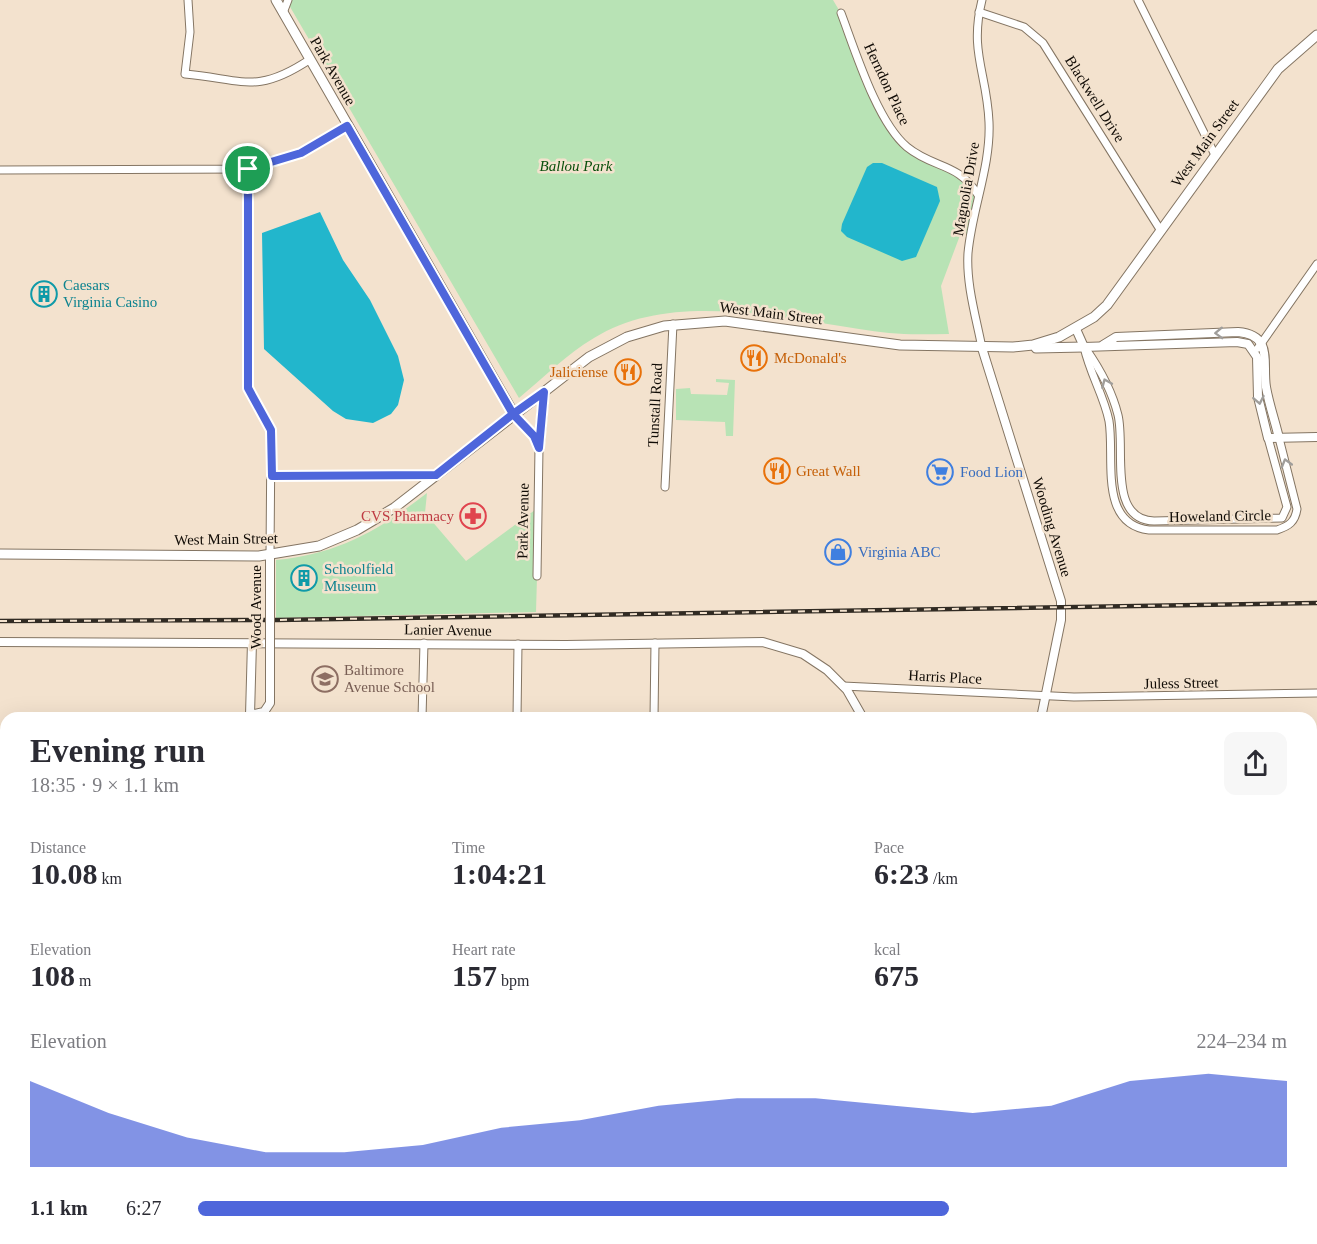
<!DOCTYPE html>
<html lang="en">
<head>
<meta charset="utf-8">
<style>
  :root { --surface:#fff; --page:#f7f7f7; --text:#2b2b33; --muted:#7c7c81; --accent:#4e66db }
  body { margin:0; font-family:"Times New Roman",serif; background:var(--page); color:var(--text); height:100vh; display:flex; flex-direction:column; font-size:22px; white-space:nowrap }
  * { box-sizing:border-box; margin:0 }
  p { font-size:20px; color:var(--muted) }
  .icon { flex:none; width:33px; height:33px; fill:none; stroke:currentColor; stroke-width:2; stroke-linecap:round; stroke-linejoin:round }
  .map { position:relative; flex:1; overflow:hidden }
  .panel { position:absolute; left:0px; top:712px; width:1317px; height:532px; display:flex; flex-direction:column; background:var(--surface); border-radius:18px 18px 0 0; box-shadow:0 6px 24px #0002 }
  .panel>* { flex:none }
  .pin { position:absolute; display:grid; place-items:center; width:51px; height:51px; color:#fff; margin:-26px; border:3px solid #fff; border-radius:50%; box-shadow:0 2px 6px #0007 }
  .round { display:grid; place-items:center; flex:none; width:63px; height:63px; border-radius:12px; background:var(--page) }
  .summary { display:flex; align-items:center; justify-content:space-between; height:102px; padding:0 30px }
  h1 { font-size:33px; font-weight:700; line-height:45px }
  .stats { display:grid; grid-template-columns:repeat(3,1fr); gap:9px; height:102px; padding:6px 30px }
  .stats div { display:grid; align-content:center }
  .stats b { font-size:30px; font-weight:700 }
  .stats small { font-size:16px; font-weight:400 }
  .stats p { font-size:16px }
  .chart { height:168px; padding:12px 30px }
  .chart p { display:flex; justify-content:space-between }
  .chart svg { width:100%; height:108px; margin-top:6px; fill:var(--accent); opacity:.7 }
  ul { padding:0 30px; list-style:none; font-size:20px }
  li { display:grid; grid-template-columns:96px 72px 1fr; align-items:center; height:45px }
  li i { height:15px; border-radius:8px; background:var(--accent) }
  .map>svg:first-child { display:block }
  .green { fill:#b8e3b5 }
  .water { fill:#22b6cc }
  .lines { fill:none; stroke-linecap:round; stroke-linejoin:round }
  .stream { stroke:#22b6cc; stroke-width:2 }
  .minor-casing { stroke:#847563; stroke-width:9 }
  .tertiary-casing { stroke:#847563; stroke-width:10 }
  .secondary-casing { stroke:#847563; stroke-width:11 }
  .minor { stroke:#fff; stroke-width:7 }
  .tertiary { stroke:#fff; stroke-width:8 }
  .secondary { stroke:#fff; stroke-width:9 }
  .rail-casing { stroke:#312b23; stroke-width:4.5 }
  .rail { stroke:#f3e2ce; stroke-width:2; stroke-dasharray:7; stroke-linecap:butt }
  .tertiary-bridge-casing { stroke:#847563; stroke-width:10; stroke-linecap:butt }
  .tertiary-bridge { stroke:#fff; stroke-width:8 }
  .oneway { stroke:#a09e9b }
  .route-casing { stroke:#fff; stroke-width:12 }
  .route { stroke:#4e66db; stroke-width:8 }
  .labels { text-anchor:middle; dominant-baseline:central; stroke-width:5; stroke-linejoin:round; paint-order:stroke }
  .street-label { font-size:15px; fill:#110c06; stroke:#f3e2ce }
  .park-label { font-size:15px; font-style:italic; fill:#084f0b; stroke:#f3e2ce }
  .culture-label { font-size:15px; fill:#0d838f; stroke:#f3e2ce; text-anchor:start }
  .food-label { font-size:15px; fill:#c56008; stroke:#f3e2ce; text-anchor:start }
  .shop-label { font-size:15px; fill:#366cbe; stroke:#f3e2ce; text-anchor:start }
  .health-label { font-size:15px; fill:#be3a42; stroke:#f3e2ce; text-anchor:end }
  .education-label { font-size:15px; fill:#785e54; stroke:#f3e2ce; text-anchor:start }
</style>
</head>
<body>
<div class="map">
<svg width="1317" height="1244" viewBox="0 0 1317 1244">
  <rect width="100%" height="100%" fill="#f3e2ce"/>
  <g class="green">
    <path d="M286 0H833C858 39 864 87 889 126 907 154 932 154 956 172 964 178 971 188 978 195L971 229 970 283 965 222 941 286 949 334C929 334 909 335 889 333 798 323 677 286 594 338 567 354 543 378 519 398Z"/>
    <path d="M716 379 735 380 733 436H726L725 422 676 420V389L690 388 691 394 727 395 729 383 716 382Z"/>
    <path d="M427 493 425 513 466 561 539 507 536 612 276 618V560C338 554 378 531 427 493Z"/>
    <rect x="0" y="988" width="6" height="182"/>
  </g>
  <g class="water">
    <path d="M873 163H882L937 187 940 201 916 257 902 261 847 237 841 231 842 224 867 167Z"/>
    <path d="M320 212 343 260 370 300 398 356 404 380 398 405 391 414 373 423 346 419 333 411 264 349 262 233Z"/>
  </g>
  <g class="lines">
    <g class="stream">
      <path d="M0 1203 6 1211"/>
      <path d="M11 1244V1239"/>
    </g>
    <g class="minor-casing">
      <g id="minor">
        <path d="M188 0 190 32 185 74C242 79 256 95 309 60"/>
        <path d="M982 0C969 52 987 73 989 122 991 166 972 209 968 253 966 284 976 317 982 348"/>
        <path d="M1138 0 1215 155"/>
        <path d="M979 12 1024 27 1043 43 1161 231"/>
        <path d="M283 13 288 0"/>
        <path d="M841 13C855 50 877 122 907 147 934 169 958 162 978 195"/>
        <path d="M248 169V388L271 430 270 555"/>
        <path d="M0 170 248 169 301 153 347 126"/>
        <path d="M1084 347C1090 374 1104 396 1109 421 1115 457 1098 524 1149 530H1277C1289 526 1295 522 1297 509L1279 438"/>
        <path d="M1258 348 1317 264"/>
        <path d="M1086 349C1100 369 1112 391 1118 415 1126 447 1107 520 1154 521L1282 518 1287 507 1268 438"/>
        <path d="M514 414 534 436 539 448 537 576"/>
        <path d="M272 476 436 475"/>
        <path d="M665 487 673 324"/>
        <path d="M843 686 1074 697 1317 693"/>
        <path d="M422 718 424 643"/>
        <path d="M517 718 518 644"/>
        <path d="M654 718 655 643"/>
        <path d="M1311 813H1317"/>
        <path d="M1311 983 1317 985"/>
        <path d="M1311 1047 1317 1022"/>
        <path d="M369 1239 377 1243"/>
        <path d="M117 1244V1239"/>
        <path d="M194 1244 196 1239"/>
        <path d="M326 1244 328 1239"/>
        <path d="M512 1244 515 1239"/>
        <path d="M612 1244 614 1239"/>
        <path d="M726 1244 730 1239"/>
        <path d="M918 1244 919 1239"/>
        <path d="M1164 1244 1165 1239"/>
      </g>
    </g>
    <g class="tertiary-casing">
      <g id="tertiary">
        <path d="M1076 329 1084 347 1237 342 1248 344 1257 357 1258 397 1268 438 1317 437"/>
        <path d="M1103 345 1116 337 1238 332C1274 335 1262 363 1266 387 1269 404 1275 421 1279 438"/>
        <path d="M982 348 1061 601V620L1041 718"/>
        <path d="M270 555V609"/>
        <path d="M0 642 566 645 763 642 803 654 827 670 847 690 863 718"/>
        <path d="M252 642 250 715 264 712 270 703V657"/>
        <path d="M1311 1107 1317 1108"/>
        <path d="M1078 1244 1079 1239"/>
        <path d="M1273 1244 1274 1239"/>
      </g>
    </g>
    <g class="secondary-casing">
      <g id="secondary">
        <path d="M276 0 514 414"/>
        <path d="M1036 348 1084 347"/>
        <path d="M539 448 544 392"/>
        <path d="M0 554 259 556 319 546 357 530 394 508 589 357 627 337 664 326 725 321 900 345 1013 347 1033 345 1059 337 1094 317 1107 305 1278 69 1317 35"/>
      </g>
    </g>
    <use href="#minor" class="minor"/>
    <use href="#tertiary" class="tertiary"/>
    <use href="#secondary" class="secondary"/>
    <g class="rail-casing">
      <path id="rail" d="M0 621 277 620 1317 603"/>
    </g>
    <use href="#rail" class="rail"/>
    <g class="tertiary-bridge-casing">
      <path id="tertiary-bridge" d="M270 657V609"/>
    </g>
    <use href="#tertiary-bridge" class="tertiary-bridge"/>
  </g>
  <defs><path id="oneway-chevron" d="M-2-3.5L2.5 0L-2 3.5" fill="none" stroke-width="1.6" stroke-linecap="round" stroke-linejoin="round" transform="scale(1.5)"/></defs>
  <g class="oneway">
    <use href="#oneway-chevron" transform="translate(1219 333) rotate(178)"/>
    <use href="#oneway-chevron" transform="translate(1106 383) rotate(-113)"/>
    <use href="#oneway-chevron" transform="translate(1259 400) rotate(79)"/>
    <use href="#oneway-chevron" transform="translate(1286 463) rotate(-106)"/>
  </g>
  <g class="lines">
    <g class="route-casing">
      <path id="route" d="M248 169 301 153 347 126 513 414 544 392 539 448 534 436 513 414 436 475 272 476 271 430 248 388V169"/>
    </g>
    <use href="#route" class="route"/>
  </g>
  <defs>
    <g id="building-ring" transform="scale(1.35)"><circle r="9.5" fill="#f3e2ce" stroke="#0f9aa8" stroke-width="1.5"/><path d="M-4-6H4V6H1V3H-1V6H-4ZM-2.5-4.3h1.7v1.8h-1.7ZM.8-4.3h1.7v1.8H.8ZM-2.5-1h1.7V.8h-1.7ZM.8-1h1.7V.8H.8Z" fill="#0f9aa8"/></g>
    <g id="restaurant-ring" transform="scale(1.35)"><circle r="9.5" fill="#f3e2ce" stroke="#e8710a" stroke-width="1.5"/><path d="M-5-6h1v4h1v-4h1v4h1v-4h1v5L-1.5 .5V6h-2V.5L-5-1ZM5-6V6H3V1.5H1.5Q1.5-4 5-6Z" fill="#e8710a"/></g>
    <g id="supermarket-ring" transform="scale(1.35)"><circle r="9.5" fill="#f3e2ce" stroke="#3f7fe0" stroke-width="1.5"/><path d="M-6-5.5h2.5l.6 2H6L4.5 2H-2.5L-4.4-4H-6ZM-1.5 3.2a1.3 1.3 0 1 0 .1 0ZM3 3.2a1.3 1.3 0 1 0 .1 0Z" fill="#3f7fe0"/></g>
    <g id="pharmacy-ring" transform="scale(1.35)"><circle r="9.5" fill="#f3e2ce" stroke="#e0444e" stroke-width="1.5"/><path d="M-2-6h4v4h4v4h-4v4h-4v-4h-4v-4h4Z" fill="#e0444e"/></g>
    <g id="shop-ring" transform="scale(1.35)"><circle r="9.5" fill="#f3e2ce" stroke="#3f7fe0" stroke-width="1.5"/><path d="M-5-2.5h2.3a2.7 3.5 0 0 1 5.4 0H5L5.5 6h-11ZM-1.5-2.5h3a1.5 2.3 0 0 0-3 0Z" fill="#3f7fe0"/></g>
    <g id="school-ring" transform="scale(1.35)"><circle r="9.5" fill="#f3e2ce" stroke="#8d6e63" stroke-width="1.5"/><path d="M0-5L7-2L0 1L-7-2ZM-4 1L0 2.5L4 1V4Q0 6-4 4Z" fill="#8d6e63"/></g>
  </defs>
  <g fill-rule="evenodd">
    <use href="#building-ring" x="44" y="294"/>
    <use href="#restaurant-ring" x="754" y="358"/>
    <use href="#restaurant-ring" x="628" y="372"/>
    <use href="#restaurant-ring" x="777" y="471"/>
    <use href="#supermarket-ring" x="940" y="472"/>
    <use href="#pharmacy-ring" x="473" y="516"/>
    <use href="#shop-ring" x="838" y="552"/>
    <use href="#building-ring" x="304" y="578"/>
    <use href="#school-ring" x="325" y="679"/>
  </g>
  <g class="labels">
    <g class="street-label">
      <text transform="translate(333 71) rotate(60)">Park Avenue</text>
      <text transform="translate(887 84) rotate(65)">Herndon Place</text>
      <text transform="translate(1095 99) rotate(58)">Blackwell Drive</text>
      <text transform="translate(1205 143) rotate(-54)">West Main Street</text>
      <text transform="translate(966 189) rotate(-80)">Magnolia Drive</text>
      <text transform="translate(771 313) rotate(7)">West Main Street</text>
      <text transform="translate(655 405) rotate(-87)">Tunstall Road</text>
      <text transform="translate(1220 516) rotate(-1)">Howeland Circle</text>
      <text transform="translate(523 521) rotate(-89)">Park Avenue</text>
      <text transform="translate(1052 527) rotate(73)">Wooding Avenue</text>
      <text transform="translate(226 539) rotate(-1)">West Main Street</text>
      <text transform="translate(256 607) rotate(-90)">Wood Avenue</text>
      <text transform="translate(448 630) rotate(1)">Lanier Avenue</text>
      <text transform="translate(945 677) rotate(3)">Harris Place</text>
      <text transform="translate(1181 683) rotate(-1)">Juless Street</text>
    </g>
    <g class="park-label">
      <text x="576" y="166">Ballou Park</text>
    </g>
    <g class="culture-label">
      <text x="63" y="285">Caesars<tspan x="63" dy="17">Virginia Casino</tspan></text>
      <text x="324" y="569">Schoolfield<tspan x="324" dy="17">Museum</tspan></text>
    </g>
    <g class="food-label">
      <text x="774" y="358">McDonald's</text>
      <text x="608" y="372" text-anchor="end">Jaliciense</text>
      <text x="796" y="471">Great Wall</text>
    </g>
    <g class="shop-label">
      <text x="960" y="472">Food Lion</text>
      <text x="858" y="552">Virginia ABC</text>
    </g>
    <g class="health-label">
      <text x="454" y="516">CVS Pharmacy</text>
    </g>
    <g class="education-label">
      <text x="344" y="670">Baltimore<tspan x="344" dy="17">Avenue School</tspan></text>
    </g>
  </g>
</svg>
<div class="pin" style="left:248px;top:169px;background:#1e9e55"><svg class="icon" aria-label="arrive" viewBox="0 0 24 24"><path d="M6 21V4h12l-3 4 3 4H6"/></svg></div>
<section class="panel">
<div class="summary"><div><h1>Evening run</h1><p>18:35 · 9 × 1.1 km</p></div><a class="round"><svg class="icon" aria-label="share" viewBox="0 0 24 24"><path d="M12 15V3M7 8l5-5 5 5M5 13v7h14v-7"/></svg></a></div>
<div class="stats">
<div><p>Distance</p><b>10.08<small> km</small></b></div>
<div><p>Time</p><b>1:04:21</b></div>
<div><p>Pace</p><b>6:23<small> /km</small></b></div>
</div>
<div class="stats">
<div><p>Elevation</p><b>108<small> m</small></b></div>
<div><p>Heart rate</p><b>157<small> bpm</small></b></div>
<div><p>kcal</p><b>675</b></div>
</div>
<div class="chart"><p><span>Elevation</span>224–234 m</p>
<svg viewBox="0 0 160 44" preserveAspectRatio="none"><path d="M0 44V9L10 22L20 32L30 38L40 38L50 35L60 28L70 25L80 19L90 16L100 16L110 19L120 22L130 19L140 9L150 6L160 9V44z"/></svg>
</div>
<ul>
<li><b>1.1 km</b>6:27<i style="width:69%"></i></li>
</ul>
</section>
</div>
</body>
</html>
